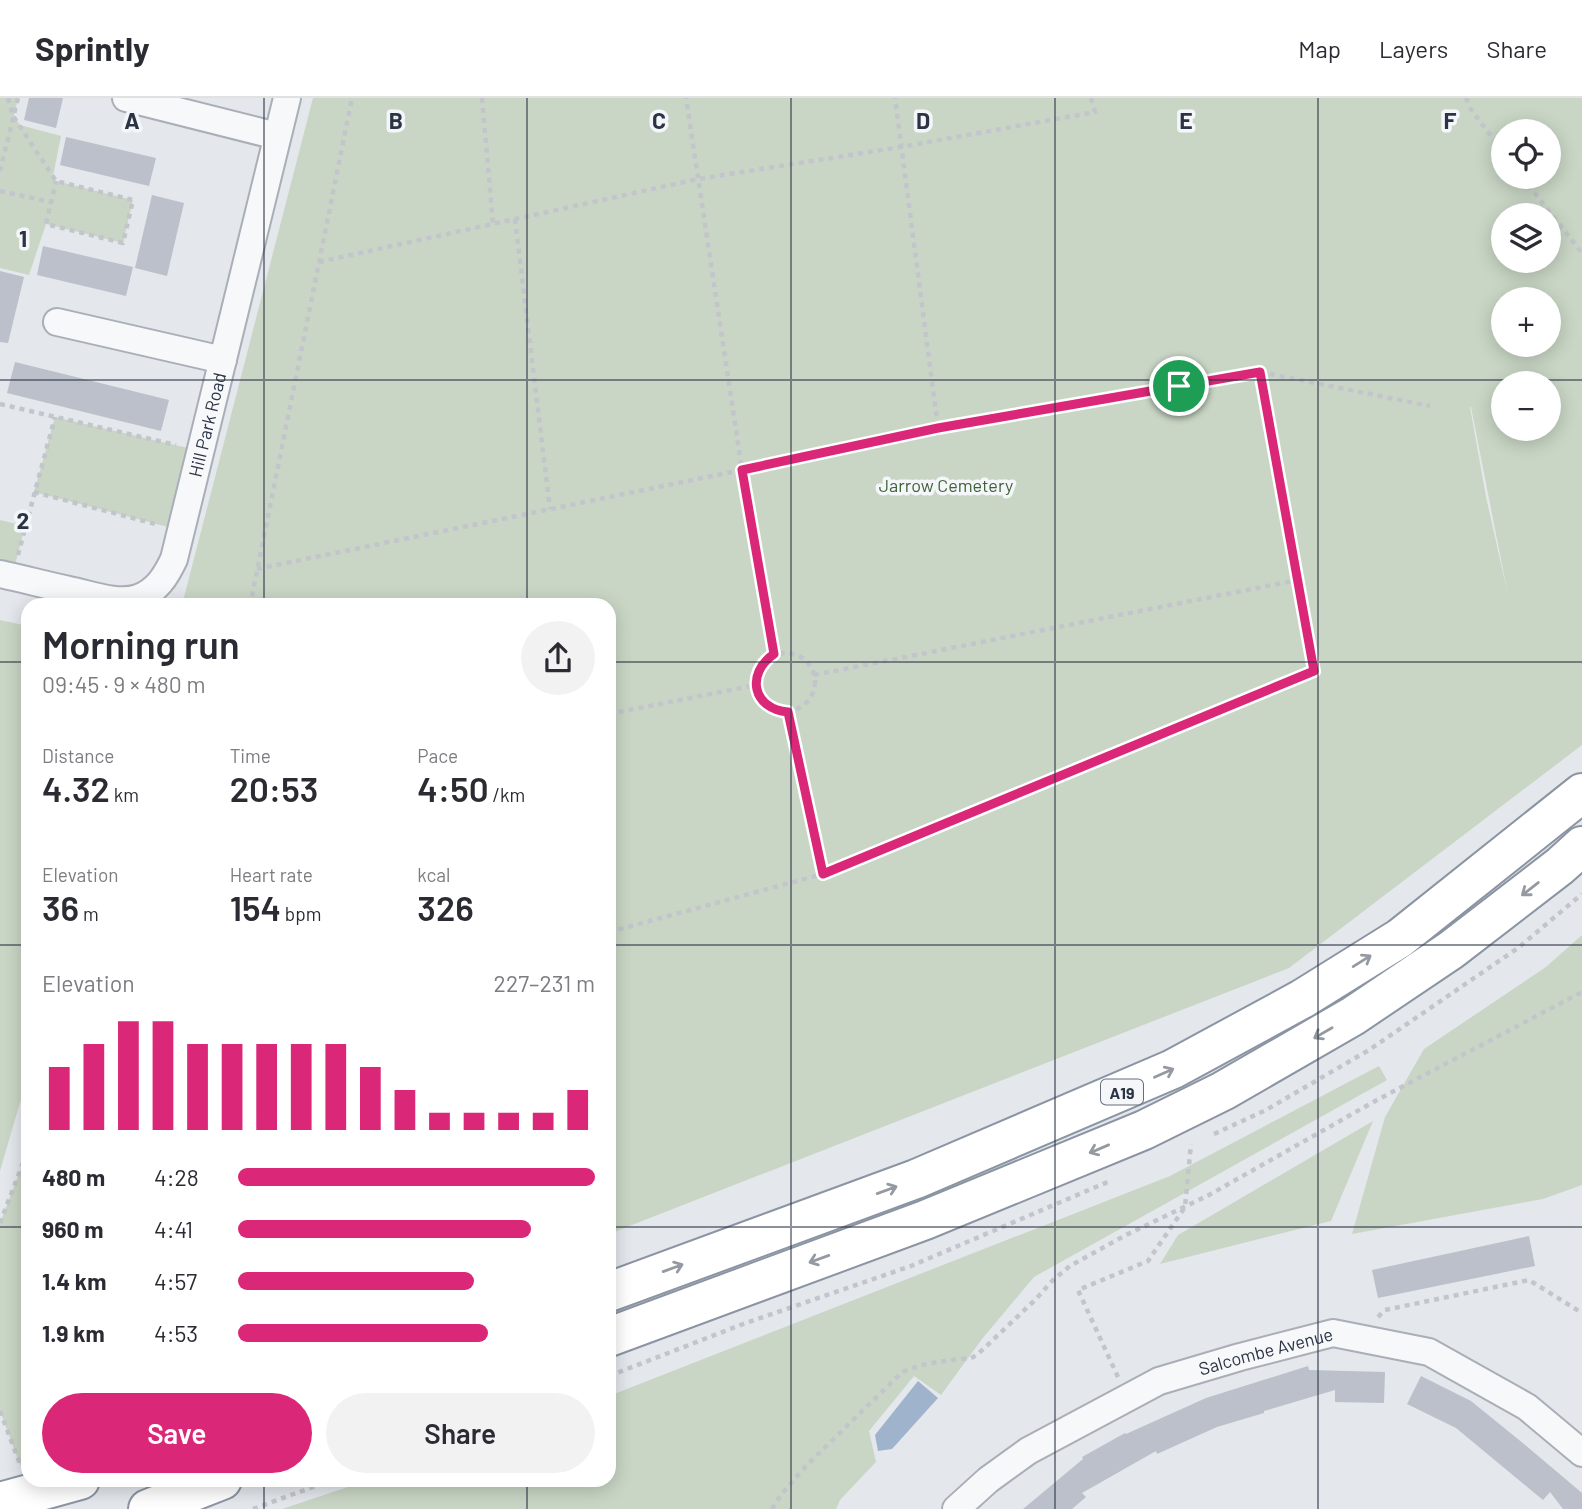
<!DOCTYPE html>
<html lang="en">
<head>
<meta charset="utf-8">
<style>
  :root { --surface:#fff; --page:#f2f2f3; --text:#2b2b33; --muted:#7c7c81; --line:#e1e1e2; --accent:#db2777 }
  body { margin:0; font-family:Barlow,sans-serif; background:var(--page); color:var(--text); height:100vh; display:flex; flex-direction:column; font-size:26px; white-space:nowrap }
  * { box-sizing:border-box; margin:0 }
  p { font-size:23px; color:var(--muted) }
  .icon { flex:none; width:38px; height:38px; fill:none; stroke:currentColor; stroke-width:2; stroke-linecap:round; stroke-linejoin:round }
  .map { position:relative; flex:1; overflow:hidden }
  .sheet { position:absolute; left:21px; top:500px; width:595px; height:889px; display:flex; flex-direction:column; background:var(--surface); border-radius:21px; box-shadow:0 4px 18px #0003 }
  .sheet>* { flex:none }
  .buttons { position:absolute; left:1491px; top:21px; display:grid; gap:14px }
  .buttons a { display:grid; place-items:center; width:70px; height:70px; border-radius:50%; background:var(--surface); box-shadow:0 4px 18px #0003; font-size:35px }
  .pin { position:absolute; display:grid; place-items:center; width:60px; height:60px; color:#fff; margin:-30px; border:4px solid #fff; border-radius:50%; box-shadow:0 2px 7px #0007 }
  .round { display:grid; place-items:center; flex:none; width:74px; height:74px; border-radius:37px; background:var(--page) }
  .summary { display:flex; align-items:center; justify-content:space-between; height:119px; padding:0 21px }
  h1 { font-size:38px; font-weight:600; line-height:52px }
  .figures { display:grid; grid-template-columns:repeat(3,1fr); gap:10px; height:119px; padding:7px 21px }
  .figures div { display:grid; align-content:center }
  .figures b { font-size:35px; font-weight:600 }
  .figures small { font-size:19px; font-weight:400 }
  .figures p { font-size:19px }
  .chart { height:196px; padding:14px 21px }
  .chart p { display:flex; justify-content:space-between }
  .chart svg { width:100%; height:126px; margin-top:7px; stroke:var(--accent); stroke-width:6 }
  .primary-button { display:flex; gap:14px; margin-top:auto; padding:14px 21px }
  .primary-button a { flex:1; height:80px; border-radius:42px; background:var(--accent); color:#fff; font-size:28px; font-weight:600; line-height:80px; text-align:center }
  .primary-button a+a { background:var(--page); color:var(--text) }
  ul { padding:0 21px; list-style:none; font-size:23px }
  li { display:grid; grid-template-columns:112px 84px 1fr; align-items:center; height:52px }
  li i { height:18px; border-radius:9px; background:var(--accent) }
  header { display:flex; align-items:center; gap:42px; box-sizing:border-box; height:98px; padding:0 35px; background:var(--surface); border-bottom:2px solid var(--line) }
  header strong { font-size:33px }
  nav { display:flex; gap:38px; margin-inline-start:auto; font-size:24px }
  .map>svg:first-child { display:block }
  .green { fill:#c9d6c5; fill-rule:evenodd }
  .water { fill:#9fb4cc }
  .building { fill:#bbc0ca }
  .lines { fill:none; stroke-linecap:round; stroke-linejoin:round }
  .street-casing { stroke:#a9aeb7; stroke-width:30 }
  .highway-casing { stroke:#8b94a3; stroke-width:42 }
  .path { stroke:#c2c5cb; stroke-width:4.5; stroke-dasharray:5 5; stroke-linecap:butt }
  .street { stroke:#f7f8fa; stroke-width:26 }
  .highway { stroke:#fff; stroke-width:38 }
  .oneway { stroke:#959aa2 }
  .route-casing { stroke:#fff; stroke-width:14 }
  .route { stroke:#db2777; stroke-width:9 }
  .grid { fill:none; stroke:#2b3445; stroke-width:2; stroke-opacity:0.55 }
  .labels { text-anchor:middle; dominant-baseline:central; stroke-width:7; stroke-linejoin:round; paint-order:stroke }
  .shield { fill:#f4f6f9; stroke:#676e7b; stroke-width:2 }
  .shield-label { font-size:16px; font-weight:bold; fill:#2b3445 }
  .street-label { font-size:18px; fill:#2b3445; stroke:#f4f6f9 }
  .park-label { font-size:18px; fill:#3f6138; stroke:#f4f6f9 }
  .grid-label { font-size:23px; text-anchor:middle; font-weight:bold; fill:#2b3445; stroke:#f4f6f9; stroke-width:7; stroke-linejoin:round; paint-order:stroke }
</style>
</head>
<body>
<header>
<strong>Sprintly</strong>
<nav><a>Map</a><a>Layers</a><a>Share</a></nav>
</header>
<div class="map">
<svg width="1582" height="1411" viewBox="0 0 1582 1411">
  <rect width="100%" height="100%" fill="#e4e7ec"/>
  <g class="green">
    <path d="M0 0H18L14 18 20 27 61 38 53 78 56 83 133 102 123 145 46 126 29 177 0 170Z"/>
    <path d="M313 0H1582V647L1289 870 609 1136V508L182 507ZM1503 33H1549V79H1503ZM1503 117H1549V163H1503ZM1503 201H1549V247H1503ZM1503 285H1549V331H1503ZM1470 309H1471L1508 497 1486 399Z"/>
    <path d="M55 319 188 350 168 429 34 394Z"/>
    <path d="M0 422 25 428 15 467 0 462Z"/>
    <path d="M0 522 28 528V977L0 1073Z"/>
    <path d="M1582 837V1087L1543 1101 1352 1136 1385 1019 1424 951 1546 869Z"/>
    <path d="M1379 968 1387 982 1034 1179 982 1241 941 1297 914 1278 869 1333 876 1364 840 1402 836 1411H282L366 1383 609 1382V1298L1170 1078Z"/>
    <path d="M1373 1023 1331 1123 1160 1166 1178 1137Z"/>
    <path d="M28 1052V1364L20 1367 0 1313V1125Z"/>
  </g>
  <path class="water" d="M918 1283 938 1300 892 1351 878 1353 875 1337Z"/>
  <g class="building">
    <path d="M29 0H63L56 30 24 22Z"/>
    <path d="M66 39 156 60 149 88 60 67Z"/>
    <path d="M152 97 184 105 167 178 135 170Z"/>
    <path d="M43 148 133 169 126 198 37 177Z"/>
    <path d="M0 173 24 179 8 245 0 244Z"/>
    <path d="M15 264 169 302 161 333 7 295Z"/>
    <path d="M1529 1138 1535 1168 1378 1200 1372 1172Z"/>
    <path d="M1308 1268 1309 1272 1385 1274 1384 1305 1335 1304V1292L1264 1313V1315L1217 1329 1157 1356 1156 1353 1082 1395 1086 1399 1072 1411H1023L1083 1361 1082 1359 1125 1335 1126 1336 1206 1300Z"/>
    <path d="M1421 1278 1471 1303 1524 1346 1582 1395V1411H1563L1550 1394 1543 1402 1456 1330 1407 1306Z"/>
  </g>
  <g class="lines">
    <g class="street-casing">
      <g id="street">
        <path d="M126 0 277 38"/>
        <path d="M57 224 223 262"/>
        <path id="s1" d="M0 476C23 481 46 487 69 492 90 496 117 507 138 500 157 493 166 478 174 461L287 0"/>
        <path id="s2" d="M956 1411 988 1382 1028 1353 1159 1283 1240 1259 1333 1235 1429 1254 1527 1309 1582 1355"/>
      </g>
    </g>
    <g class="highway-casing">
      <g id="highway">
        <path d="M609 1194 916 1081 1173 971 1302 901 1400 840 1582 695"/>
        <path d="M609 1239 925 1122 1144 1032 1223 993 1353 918 1451 852 1560 768 1582 748"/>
        <path d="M0 1404 80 1382"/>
        <path d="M148 1411 222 1382"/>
      </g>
    </g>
    <g class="path">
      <path d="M8 0 13 18 56 83 133 102 123 145 46 126 56 83"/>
      <path d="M482 0 493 126"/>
      <path d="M1466 0 1470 10 1503 54"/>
      <path d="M0 73 18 0"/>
      <path d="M1522 79 1582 155"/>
      <path d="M0 93 51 104"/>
      <path d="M515 121 550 411"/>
      <path d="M319 164 698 81 901 49 1095 14 1091 0"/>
      <path d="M1260 274 1430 308"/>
      <path d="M0 306 176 347"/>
      <path d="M34 394 159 427"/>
      <path d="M18 457 55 319"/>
      <path d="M257 471 742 372 686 0"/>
      <path d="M250 508 352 0"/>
      <circle cx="786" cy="584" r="29"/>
      <path d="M774 557 742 372 938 330 895 0"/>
      <path d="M814 577 1298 482"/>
      <path d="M788 614 823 776 1314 573 1260 274 938 330"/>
      <path d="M609 616 756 587"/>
      <path d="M609 834 823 776"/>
      <path d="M1214 1036 1266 1012 1369 952 1518 850 1582 796"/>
      <path d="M0 1125 28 1052"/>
      <path d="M1378 1219 1385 1212 1529 1182 1582 1215"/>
      <path d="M609 1278 743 1226 911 1168 1110 1083"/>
      <path d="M1118 1279 1078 1192 1148 1163 1185 1109 1191 1046"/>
      <path d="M0 1313 20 1366"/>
      <path d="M253 1411 332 1382"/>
      <path d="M772 1411 780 1398 806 1368 901 1275C922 1264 947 1263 971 1260L977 1257 1035 1202 1053 1182 1070 1168 1124 1138 1209 1097 1377 1002 1582 894"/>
    </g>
    <use href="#street" class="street"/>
    <use href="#highway" class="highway"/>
  </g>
  <defs><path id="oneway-shaft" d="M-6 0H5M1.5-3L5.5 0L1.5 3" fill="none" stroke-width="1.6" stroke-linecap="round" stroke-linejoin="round" transform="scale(1.75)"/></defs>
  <g class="oneway">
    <use href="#oneway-shaft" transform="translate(1530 791) rotate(142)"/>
    <use href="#oneway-shaft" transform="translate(1362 863) rotate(-32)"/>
    <use href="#oneway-shaft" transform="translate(1323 935) rotate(150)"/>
    <use href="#oneway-shaft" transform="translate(1164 975) rotate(-24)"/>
    <use href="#oneway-shaft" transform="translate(1099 1051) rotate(157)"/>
    <use href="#oneway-shaft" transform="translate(887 1092) rotate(-20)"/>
    <use href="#oneway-shaft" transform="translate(819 1161) rotate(160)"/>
    <use href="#oneway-shaft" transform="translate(673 1170) rotate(-20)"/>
  </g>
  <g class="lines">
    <g class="route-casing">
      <path id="route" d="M1260 274 1314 573 823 776 788 614C753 611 745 576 774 556L742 372 938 330Z"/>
    </g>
    <use href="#route" class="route"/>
  </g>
  <path class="grid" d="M264 0V508M527 0V508M791 0V1411M1055 0V1411M1318 0V1411M0 282H1582M0 564H28M609 564H1582M0 847H28M609 847H1582M0 1129H28M609 1129H1582M264 1382V1411M527 1382V1411"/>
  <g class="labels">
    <rect class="shield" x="1101" y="981.5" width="42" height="25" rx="5"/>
    <g class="shield-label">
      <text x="1122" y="994">A19</text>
    </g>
    <g class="street-label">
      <text stroke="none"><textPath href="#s1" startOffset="334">Hill Park Road</textPath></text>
      <text stroke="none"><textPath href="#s2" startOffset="352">Salcombe Avenue</textPath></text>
    </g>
    <g class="park-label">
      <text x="946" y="387">Jarrow Cemetery</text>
    </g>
  </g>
  <g class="grid-label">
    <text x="132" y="31">A</text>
    <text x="396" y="31">B</text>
    <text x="659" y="31">C</text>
    <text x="923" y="31">D</text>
    <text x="1186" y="31">E</text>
    <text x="1450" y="31">F</text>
    <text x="23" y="149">1</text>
    <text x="23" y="431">2</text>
  </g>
</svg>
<div class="buttons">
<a><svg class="icon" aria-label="locate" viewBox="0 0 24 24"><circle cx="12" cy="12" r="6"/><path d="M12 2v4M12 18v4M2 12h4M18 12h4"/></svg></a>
<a><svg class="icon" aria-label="layers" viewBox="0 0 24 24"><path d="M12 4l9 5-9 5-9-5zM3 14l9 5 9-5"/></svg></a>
<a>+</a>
<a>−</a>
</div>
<div class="pin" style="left:1179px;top:288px;background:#1e9e55"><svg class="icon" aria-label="arrive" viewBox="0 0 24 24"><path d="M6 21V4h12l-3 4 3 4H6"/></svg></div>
<section class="sheet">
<div class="summary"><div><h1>Morning run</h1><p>09:45 · 9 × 480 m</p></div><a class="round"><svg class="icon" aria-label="share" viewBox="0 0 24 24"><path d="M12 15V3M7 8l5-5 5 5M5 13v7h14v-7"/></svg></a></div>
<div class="figures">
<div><p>Distance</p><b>4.32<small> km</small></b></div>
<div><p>Time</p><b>20:53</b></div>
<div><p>Pace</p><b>4:50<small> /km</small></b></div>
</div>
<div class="figures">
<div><p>Elevation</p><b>36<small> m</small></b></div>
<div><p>Heart rate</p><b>154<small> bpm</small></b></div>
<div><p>kcal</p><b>326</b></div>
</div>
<div class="chart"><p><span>Elevation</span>227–231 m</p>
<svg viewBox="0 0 160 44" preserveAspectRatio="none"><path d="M5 44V22M15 44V14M25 44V6M35 44V6M45 44V14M55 44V14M65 44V14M75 44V14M85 44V14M95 44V22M105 44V30M115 44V38M125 44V38M135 44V38M145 44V38M155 44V30"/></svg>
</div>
<ul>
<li><b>480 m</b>4:28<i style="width:100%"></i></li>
<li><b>960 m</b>4:41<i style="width:82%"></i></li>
<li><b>1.4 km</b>4:57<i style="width:66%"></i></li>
<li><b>1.9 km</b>4:53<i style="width:70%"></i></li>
</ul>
<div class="primary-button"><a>Save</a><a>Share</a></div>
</section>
</div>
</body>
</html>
